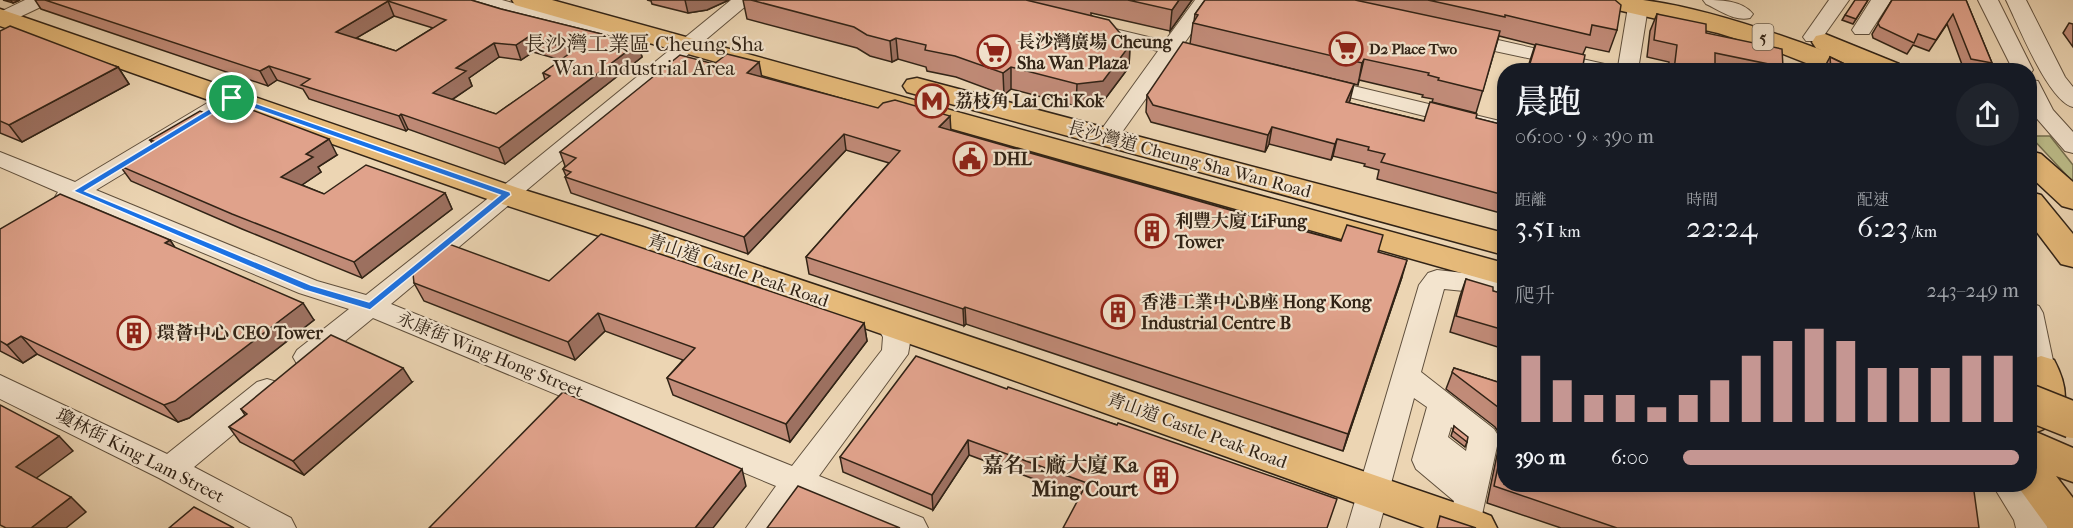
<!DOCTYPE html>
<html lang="zh-TW">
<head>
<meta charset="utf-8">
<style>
  :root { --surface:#171b24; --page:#20242c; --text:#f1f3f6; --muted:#9ea1a6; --accent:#c59692 }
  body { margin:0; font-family:"IM FELL French Canon","Noto Serif TC",serif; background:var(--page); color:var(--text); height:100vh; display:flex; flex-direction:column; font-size:22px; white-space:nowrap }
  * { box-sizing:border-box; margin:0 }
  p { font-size:20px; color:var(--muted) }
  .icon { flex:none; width:33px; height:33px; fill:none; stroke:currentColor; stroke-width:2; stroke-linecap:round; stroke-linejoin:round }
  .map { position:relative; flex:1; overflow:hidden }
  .side { position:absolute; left:1497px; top:63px; width:540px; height:429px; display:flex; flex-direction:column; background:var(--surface); border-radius:24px; box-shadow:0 3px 9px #0003 }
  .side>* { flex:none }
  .pin { position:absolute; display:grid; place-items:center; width:51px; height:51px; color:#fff; margin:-26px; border:3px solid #fff; border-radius:50%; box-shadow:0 2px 6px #0007 }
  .round { display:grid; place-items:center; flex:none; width:63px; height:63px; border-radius:32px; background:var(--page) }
  .headline { display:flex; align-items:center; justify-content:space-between; height:102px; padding:0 18px }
  h1 { font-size:33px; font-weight:600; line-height:45px }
  .metrics { display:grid; grid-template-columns:repeat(3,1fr); gap:9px; height:102px; padding:6px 18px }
  .metrics div { display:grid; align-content:center }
  .metrics b { font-size:30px; font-weight:600 }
  .metrics small { font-size:16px; font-weight:400 }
  .metrics p { font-size:16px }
  .chart { height:168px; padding:12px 18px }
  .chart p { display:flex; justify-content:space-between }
  .chart svg { width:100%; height:108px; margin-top:6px; stroke:var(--accent); stroke-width:6 }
  ul { padding:0 18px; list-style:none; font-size:20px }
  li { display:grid; grid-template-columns:96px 72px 1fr; align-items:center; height:45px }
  li i { height:15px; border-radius:8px; background:var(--accent) }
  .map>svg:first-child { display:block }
  .green { fill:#bcbc89; stroke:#767050; stroke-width:1.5 }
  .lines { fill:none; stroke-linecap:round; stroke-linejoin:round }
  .minor-casing { stroke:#60503d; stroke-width:2 }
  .major-casing { stroke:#312316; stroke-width:3 }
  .highway-casing { stroke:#312316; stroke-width:3 }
  .minor { fill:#f3e4ce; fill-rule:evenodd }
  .major { fill:#e6ba7a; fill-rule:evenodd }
  .highway { fill:#e6ba7a; fill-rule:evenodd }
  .major-bridge-casing { stroke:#312316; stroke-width:39; stroke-linecap:butt }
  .major-bridge { stroke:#e6ba7a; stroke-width:36 }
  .wall { fill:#c18b78; stroke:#312316; stroke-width:1.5; fill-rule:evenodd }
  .shaded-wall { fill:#9d7161; stroke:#312316; stroke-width:1.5 }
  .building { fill:#e0a28b; stroke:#312316; stroke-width:1.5; fill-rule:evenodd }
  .route { fill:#1a73e8; stroke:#fff; stroke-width:1.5; fill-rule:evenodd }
  .labels { text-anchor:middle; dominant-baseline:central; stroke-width:4.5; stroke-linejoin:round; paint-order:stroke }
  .far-poi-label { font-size:15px; font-weight:bold; fill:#312316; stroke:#f3e4ce; text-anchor:start }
  .shield { fill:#f3e4ce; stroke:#6b5d4d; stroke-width:1.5 }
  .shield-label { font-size:16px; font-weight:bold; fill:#312316 }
  .poi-label { font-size:18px; font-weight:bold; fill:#312316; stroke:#f3e4ce; text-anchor:start }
  .street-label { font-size:18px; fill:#312316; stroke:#f3e4ce }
  .quarter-label { font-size:21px; fill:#312316; stroke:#f3e4ce }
  .near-poi-label { font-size:21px; font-weight:bold; fill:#312316; stroke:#f3e4ce; text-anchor:end }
</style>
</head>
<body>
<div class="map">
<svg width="2073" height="528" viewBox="0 0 2073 528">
  <rect width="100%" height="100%" fill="#ecd5b3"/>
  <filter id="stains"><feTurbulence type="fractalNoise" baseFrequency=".00333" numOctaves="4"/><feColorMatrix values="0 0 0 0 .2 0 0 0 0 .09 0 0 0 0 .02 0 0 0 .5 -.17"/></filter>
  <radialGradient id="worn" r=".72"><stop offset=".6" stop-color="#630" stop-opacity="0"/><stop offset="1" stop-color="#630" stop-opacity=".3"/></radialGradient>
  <path class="green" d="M2030 136H2050L2073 165V182Z"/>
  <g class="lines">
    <g class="minor-casing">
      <g id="minor">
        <path d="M25 0H50L47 4 9 22 0 23V12Z"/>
        <path d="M470 0H502L622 33 651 29 658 31 661 35 658 39 622 45 473 4Z"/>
        <path d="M731 0H753L391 304 792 466 882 350 883 337 875 323 878 316 888 313 898 316 911 337 908 354 819 476 923 518 928 528H878L803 497 780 528H746L776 486 373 318 317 364 307 367 297 364 293 357 297 350 349 309 299 293 79 201 67 205 59 202 55 197 58 192 0 167V152L75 182 224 93 232 92 240 93 243 98 240 103 96 190 317 281 366 295 481 204Z"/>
        <path d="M1195 0H1215L1183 45 1218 54 1221 58 1218 62 1211 64 1176 56 1115 142 1107 144 1099 142 1096 137 1158 51 1083 33 1080 29 1083 25 1090 23 1165 41Z"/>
        <path d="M1703 0C1720 0 1742 0 1753 14L1750 18C1735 22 1719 10 1706 4Z"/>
        <path d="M1829 0H1849L1820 41H1806L1803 37Z"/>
        <path d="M1871 0H1891L1869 34H1855L1852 30Z"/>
        <path d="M1978 0H1998L2033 70 2030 74V70H2013Z"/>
        <path d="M2006 0H2026L2065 77 2073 87V107C2048 101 2018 24 2006 0Z"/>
        <path d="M1638 1 1645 3 1648 7 1638 70H1584L1462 44 1455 42 1452 38 1455 34 1462 32 1618 67 1628 7 1631 3Z"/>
        <path d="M1320 78 1504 122V136L1313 88 1309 84 1313 80Z"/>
        <path d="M2030 80 2038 81 2053 110 2073 132V153L2065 151 2032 113 2030 108Z"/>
        <path d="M1437 270 1464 273 1504 284V302L1464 291 1444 289 1421 372 1494 429 1499 437 1480 524 1478 528H1450L1448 524 1454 501 1416 469 1412 460 1427 407 1414 398 1379 528H1347L1419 285 1428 273ZM1451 427 1468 441 1466 451 1448 437Z"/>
        <path d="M2030 303 2039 306 2043 313 2055 370 2051 377 2041 381 2031 377 2030 375Z"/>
        <path d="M0 375 167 454 257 382 267 379 277 382 281 390 277 398 194 467 291 518 296 528H251L159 478 0 399Z"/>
        <path d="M1992 484H2025L2040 507 2048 528H2016L2014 520Z"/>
      </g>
    </g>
    <g class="major-casing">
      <g id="major">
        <path d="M512 0H552L1504 263V285L515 5Z"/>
        <path d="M0 9 518 188 643 227 1022 354 1476 510 1491 516 1497 528H1425L996 374 621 243 496 202 0 26Z"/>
        <path d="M917 78 1504 233V255L907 92 903 86 907 80Z"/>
        <path d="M2041 356 2054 360C2069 388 2073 420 2036 432L2073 448V482L2056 476 2073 498V528H2048L2016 484H2030V360Z"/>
      </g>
    </g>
    <g class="highway-casing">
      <g id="highway">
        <path d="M1593 0C1609 0 1627 0 1643 0 1700 7 1770 31 1824 51L1816 48 1812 42 1816 36 1825 34 1899 64 1902 70H1868L1856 66 1859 70H1824L1778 52 1718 33 1596 5Z"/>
        <path d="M2030 151 2041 154 2073 182V209L2062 206 2030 176Z"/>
        <path d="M2030 192 2041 195 2073 234V267L2061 264 2030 223Z"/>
      </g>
    </g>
    <use href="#minor" class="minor"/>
    <use href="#major" class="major"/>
    <use href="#highway" class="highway"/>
    <g class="major-bridge-casing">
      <path id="major-bridge" d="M2030 403 2073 420"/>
    </g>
    <use href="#major-bridge" class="major-bridge"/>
  </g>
  <g class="wall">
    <path d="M3 0H20L13 3Z"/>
    <path d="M35 0H471L501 9 638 43 642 57 505 164 408 129 406 131 309 99 303 89 277 80 268 86 41 9ZM394 16 433 28 396 51 356 38ZM533 52 561 60 543 73 545 80 496 114 452 100 472 86 469 78 499 57 521 60Z"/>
    <path d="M647 0H729L707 10 688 13 652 4 651 1Z"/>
    <path d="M743 0H1192L1170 31 1091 13V15L1130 45 1129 67 1102 103 1076 106 1011 89 1004 95 956 77 927 71 926 67 898 59 892 62 870 56 857 48 747 19Z"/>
    <path d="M1205 0H1615L1617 30 1609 52 1586 47 1583 54 1582 70H1527L1535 45 1499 36 1476 113 1432 102 1433 99 1422 97 1423 95 1359 80 1358 85 1268 63 1350 100 1349 103 1424 121 1476 118 1504 125V214L1377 179 1379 170 1364 166 1365 164 1333 156 1331 160 1269 144 1265 152 1151 122 1146 112 1147 95 1190 44 1193 23 1194 21 1195 14Z"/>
    <path d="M1868 0 1853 24 1842 20 1845 15Z"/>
    <path d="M1892 0H1966L1992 63 1987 70H1964L1947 24 1929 51 1913 45 1907 54 1873 38 1872 34Z"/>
    <path d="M1657 14 1706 33 1783 67 1781 70H1668L1669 62 1647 57 1650 31Z"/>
    <path d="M2069 23 2073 24V47L2063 33Z"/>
    <path d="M0 31 118 67 129 84 22 142 0 133Z"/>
    <path d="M1830 57 1857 70H1823Z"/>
    <path d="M714 64 951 130 1379 252 1402 277 1343 451 966 324 964 326 809 274 806 257 889 163 846 150 748 254 571 193 565 177 566 176 563 169 565 166 560 152Z"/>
    <path d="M209 115 337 155 318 167 321 172 302 185 324 194 445 193 452 209 362 278 242 229 131 181 120 166 154 146 150 140Z"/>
    <path d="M0 229 170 240 175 248 314 320 189 418 178 422 37 354 23 363 0 351Z"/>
    <path d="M1466 279 1493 291 1504 294V349L1450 332 1460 296Z"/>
    <path d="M549 281 864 323 867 341 790 442 673 395 667 378 683 360 605 331 575 360 424 301 414 283Z"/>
    <path d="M1454 368 1504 384V484L1979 528H1561L1487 503 1501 436 1495 427 1446 389Z"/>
    <path d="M412 382 304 475 240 442 229 427 245 415 241 409Z"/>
    <path d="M1007 389 1117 425 1080 496 969 455 933 510 843 472 840 457Z"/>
    <path d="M1454 426 1467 442 1465 447 1451 436Z"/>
  </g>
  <g class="shaded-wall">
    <path d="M10 0H20L13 3Z"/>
    <path d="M685 0H729L707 10 688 13Z"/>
    <path d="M1179 0H1192L1170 31 1172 10Z"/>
    <path d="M388 1 394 16 343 46 336 32Z"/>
    <path d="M528 37 533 52 521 60 516 45Z"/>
    <path d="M896 38 898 59 892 62 890 41Z"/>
    <path d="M494 43 499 57 469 78 472 86 439 108 433 93 456 68Z"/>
    <path d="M638 43 642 57 505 164 499 148Z"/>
    <path d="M1130 45 1129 67 1102 103 1076 106 1077 84Z"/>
    <path d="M1364 59 1359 80 1358 85 1362 63Z"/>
    <path d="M759 62 762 78 747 73Z"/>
    <path d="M269 66 277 80 268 86 260 71Z"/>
    <path d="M118 67 129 84 22 142 9 125Z"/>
    <path d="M1011 67V89L1004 95 1003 73Z"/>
    <path d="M1354 84 1350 100 1342 118 1346 102Z"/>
    <path d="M401 114 408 129 406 131 399 116Z"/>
    <path d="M950 116 951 132 939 127Z"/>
    <path d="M1272 127 1269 144 1265 152 1268 135Z"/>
    <path d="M844 134 846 150 748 254 744 237Z"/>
    <path d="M329 139 337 155 318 167 321 172 290 193 281 177 306 154Z"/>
    <path d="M1337 139 1333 156 1331 160 1335 144Z"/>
    <path d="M445 193 452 209 362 278 354 262Z"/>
    <path d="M170 240 182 258 165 243Z"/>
    <path d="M1407 260 1402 277 1343 451 1348 434Z"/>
    <path d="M303 303 314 320 189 418 178 422 164 405Z"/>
    <path d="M965 307 966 324 964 326 963 309Z"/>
    <path d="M598 313 605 331 575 360 568 342Z"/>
    <path d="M864 323 867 341 790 442 786 424Z"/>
    <path d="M21 336 37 354 23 363 7 345Z"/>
    <path d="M403 368 412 382 304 475 293 461Z"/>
    <path d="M59 436 73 451 31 482 16 467Z"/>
    <path d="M968 440 969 455 933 510 932 495Z"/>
    <path d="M742 469 746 486 713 528H695Z"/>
    <path d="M71 497 86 512 66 528H31Z"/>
  </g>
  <g class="building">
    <path d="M45 0H471L501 9 638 43 499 148 401 114 399 116 301 85 310 79 269 66 260 71ZM388 1 446 20 396 51 336 32ZM528 37 574 50 543 73 550 76 496 114 433 93 466 71 456 68 494 43 516 45Z"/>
    <path d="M751 0H1026L1109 20 1130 45 1103 81 1077 84 1011 67 1003 73 955 56 925 50 926 45 896 38 890 41 867 35 854 27Z"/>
    <path d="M1128 0H1179L1172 10Z"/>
    <path d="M1205 0H1355L1500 31 1483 91 1438 80 1439 78 1428 75 1429 73 1364 59 1362 63 1193 23 1198 15 1195 14Z"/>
    <path d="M1428 0H1615L1621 5 1617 30 1592 25 1590 35 1505 15V17Z"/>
    <path d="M1855 0H1868L1856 19 1845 15Z"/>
    <path d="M1892 0H1966L1992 63 1971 59 1953 14 1936 40 1918 34 1914 43 1880 27 1878 23Z"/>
    <path d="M1657 14 1706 24V33L1782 49 1783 67 1715 53V70H1674L1677 45 1654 40Z"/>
    <path d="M10 26 118 67 9 125 0 121V31Z"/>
    <path d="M1183 42 1354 84 1346 102 1424 121 1430 102 1477 114 1476 118 1504 125V195L1381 162 1385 154 1368 150 1369 147 1337 139 1335 144 1272 127 1268 135 1153 105 1147 95Z"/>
    <path d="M1536 44 1585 55 1582 70H1528Z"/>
    <path d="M727 54 759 62 747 73 878 108 883 103 895 100 950 116 939 127 1300 230 1341 241 1347 225 1383 235 1378 252 1407 260 1348 434 965 307 963 309 806 257 900 151 844 134 744 237 565 177 571 172 563 169 576 158 560 152 680 55 714 64Z"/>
    <path d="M1830 57 1857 70H1831Z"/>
    <path d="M231 102 329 139 306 154 313 157 281 177 324 194 366 165 445 193 354 262 232 214 120 166 159 143 150 140 200 111 209 115Z"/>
    <path d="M60 194 170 240 165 243 303 303 175 401 164 405 21 336 7 345 0 341V229Z"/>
    <path d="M601 234 864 323 786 424 667 378 695 348 598 313 568 342 414 283 413 274 449 244 549 281Z"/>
    <path d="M1466 279 1493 287V291L1504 294V330L1456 316Z"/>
    <path d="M331 335 403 368 293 461 229 427 247 414 241 409Z"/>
    <path d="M916 356 1007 389 1008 387 1117 425 1118 423 1337 499 1327 528H1063L1087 483 968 440 932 495 840 457Z"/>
    <path d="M1454 368 1504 384V414L1503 411 1452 372Z"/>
    <path d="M563 392 742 469 695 528H429Z"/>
    <path d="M0 405 59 436 16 467 71 497 31 528H6L0 525Z"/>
    <path d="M1454 426 1468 437 1467 442 1453 431Z"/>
    <path d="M1504 437V484H1973L1979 528H1617L1494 486Z"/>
    <path d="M798 486 900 528H767Z"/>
    <path d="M194 507 234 528H169Z"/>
    <path d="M1440 516 1476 528H1437Z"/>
  </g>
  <path class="route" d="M232 95 510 192 511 195 370 310 304 290 73 191ZM233 101 500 195 369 302 311 285 85 191Z"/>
  <defs>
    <g id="supermarket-ring" transform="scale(1.725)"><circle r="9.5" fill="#f3e4ce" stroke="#8f2418" stroke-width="1.5"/><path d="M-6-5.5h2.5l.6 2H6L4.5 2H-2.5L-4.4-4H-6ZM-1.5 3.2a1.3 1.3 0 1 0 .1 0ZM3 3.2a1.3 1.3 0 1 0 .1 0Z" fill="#8f2418"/></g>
    <g id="metro-ring" transform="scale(1.725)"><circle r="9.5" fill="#f3e4ce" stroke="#8f2418" stroke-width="1.5"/><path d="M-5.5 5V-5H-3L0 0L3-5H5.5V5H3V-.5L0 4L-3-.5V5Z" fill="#8f2418"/></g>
    <g id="civic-ring" transform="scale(1.725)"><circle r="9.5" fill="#f3e4ce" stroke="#8f2418" stroke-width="1.5"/><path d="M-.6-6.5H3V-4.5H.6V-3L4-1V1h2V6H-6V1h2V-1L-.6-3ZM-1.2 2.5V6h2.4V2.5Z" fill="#8f2418"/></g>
    <g id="building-ring" transform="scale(1.725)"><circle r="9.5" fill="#f3e4ce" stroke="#8f2418" stroke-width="1.5"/><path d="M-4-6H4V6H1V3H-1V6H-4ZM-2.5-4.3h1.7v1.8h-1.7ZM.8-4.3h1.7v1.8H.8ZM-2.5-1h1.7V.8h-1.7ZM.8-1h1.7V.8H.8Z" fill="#8f2418"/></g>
  </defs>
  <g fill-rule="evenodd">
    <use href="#supermarket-ring" x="1346" y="49"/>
    <use href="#supermarket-ring" x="994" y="52"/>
    <use href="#metro-ring" x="932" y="101"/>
    <use href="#civic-ring" x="970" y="159"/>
    <use href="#building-ring" x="1152" y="231"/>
    <use href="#building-ring" x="1118" y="312"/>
    <use href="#building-ring" x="134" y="333"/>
    <use href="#building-ring" x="1161" y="477"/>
  </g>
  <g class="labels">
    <g class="far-poi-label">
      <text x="1369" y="49">D2 Place Two</text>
    </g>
    <rect class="shield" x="1752.5" y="24" width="21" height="26" rx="4.5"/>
    <g class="shield-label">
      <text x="1763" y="37">5</text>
    </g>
    <g class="poi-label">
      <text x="1017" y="42">長沙灣廣場 Cheung<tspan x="1017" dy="21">Sha Wan Plaza</tspan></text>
      <text x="955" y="101">荔枝角 Lai Chi Kok</text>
      <text x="993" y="159">DHL</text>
      <text x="1175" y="221">利豐大廈 LiFung<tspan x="1175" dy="21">Tower</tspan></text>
      <text x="1141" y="302">香港工業中心B座 Hong Kong<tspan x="1141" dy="21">Industrial Centre B</tspan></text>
      <text x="157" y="333">環薈中心 CEO Tower</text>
    </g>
    <g class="street-label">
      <text transform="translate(1189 160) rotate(15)">長沙灣道 Cheung Sha Wan Road</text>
      <text transform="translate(738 271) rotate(19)">青山道 Castle Peak Road</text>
      <text transform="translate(490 355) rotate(22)">永康街 Wing Hong Street</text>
      <text transform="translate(1197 431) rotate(20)">青山道 Castle Peak Road</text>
      <text transform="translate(140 456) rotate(27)">瓊林街 King Lam Street</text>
    </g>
    <g class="quarter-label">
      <text x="644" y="44">長沙灣工業區 Cheung Sha<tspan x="644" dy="24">Wan Industrial Area</tspan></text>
    </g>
    <g class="near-poi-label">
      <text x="1138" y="465">嘉名工廠大廈 Ka<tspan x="1138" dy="24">Ming Court</tspan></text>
    </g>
  </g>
  <rect width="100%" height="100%" filter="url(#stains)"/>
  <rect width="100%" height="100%" fill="url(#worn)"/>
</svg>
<div class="pin" style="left:232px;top:98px;background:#1e9e55"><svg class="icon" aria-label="arrive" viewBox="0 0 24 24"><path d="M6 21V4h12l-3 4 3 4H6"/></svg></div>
<section class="side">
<div class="headline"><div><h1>晨跑</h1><p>06:00 · 9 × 390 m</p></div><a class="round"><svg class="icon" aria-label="share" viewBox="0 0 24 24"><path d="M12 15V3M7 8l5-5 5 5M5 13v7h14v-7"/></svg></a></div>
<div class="metrics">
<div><p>距離</p><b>3.51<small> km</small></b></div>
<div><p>時間</p><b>22:24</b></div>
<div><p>配速</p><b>6:23<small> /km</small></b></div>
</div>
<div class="chart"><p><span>爬升</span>243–249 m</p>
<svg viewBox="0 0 160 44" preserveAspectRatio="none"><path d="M5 44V17M15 44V27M25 44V33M35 44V33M45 44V38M55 44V33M65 44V27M75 44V17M85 44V11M95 44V6M105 44V11M115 44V22M125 44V22M135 44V22M145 44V17M155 44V17"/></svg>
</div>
<ul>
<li><b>390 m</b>6:00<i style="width:100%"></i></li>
</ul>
</section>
</div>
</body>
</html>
